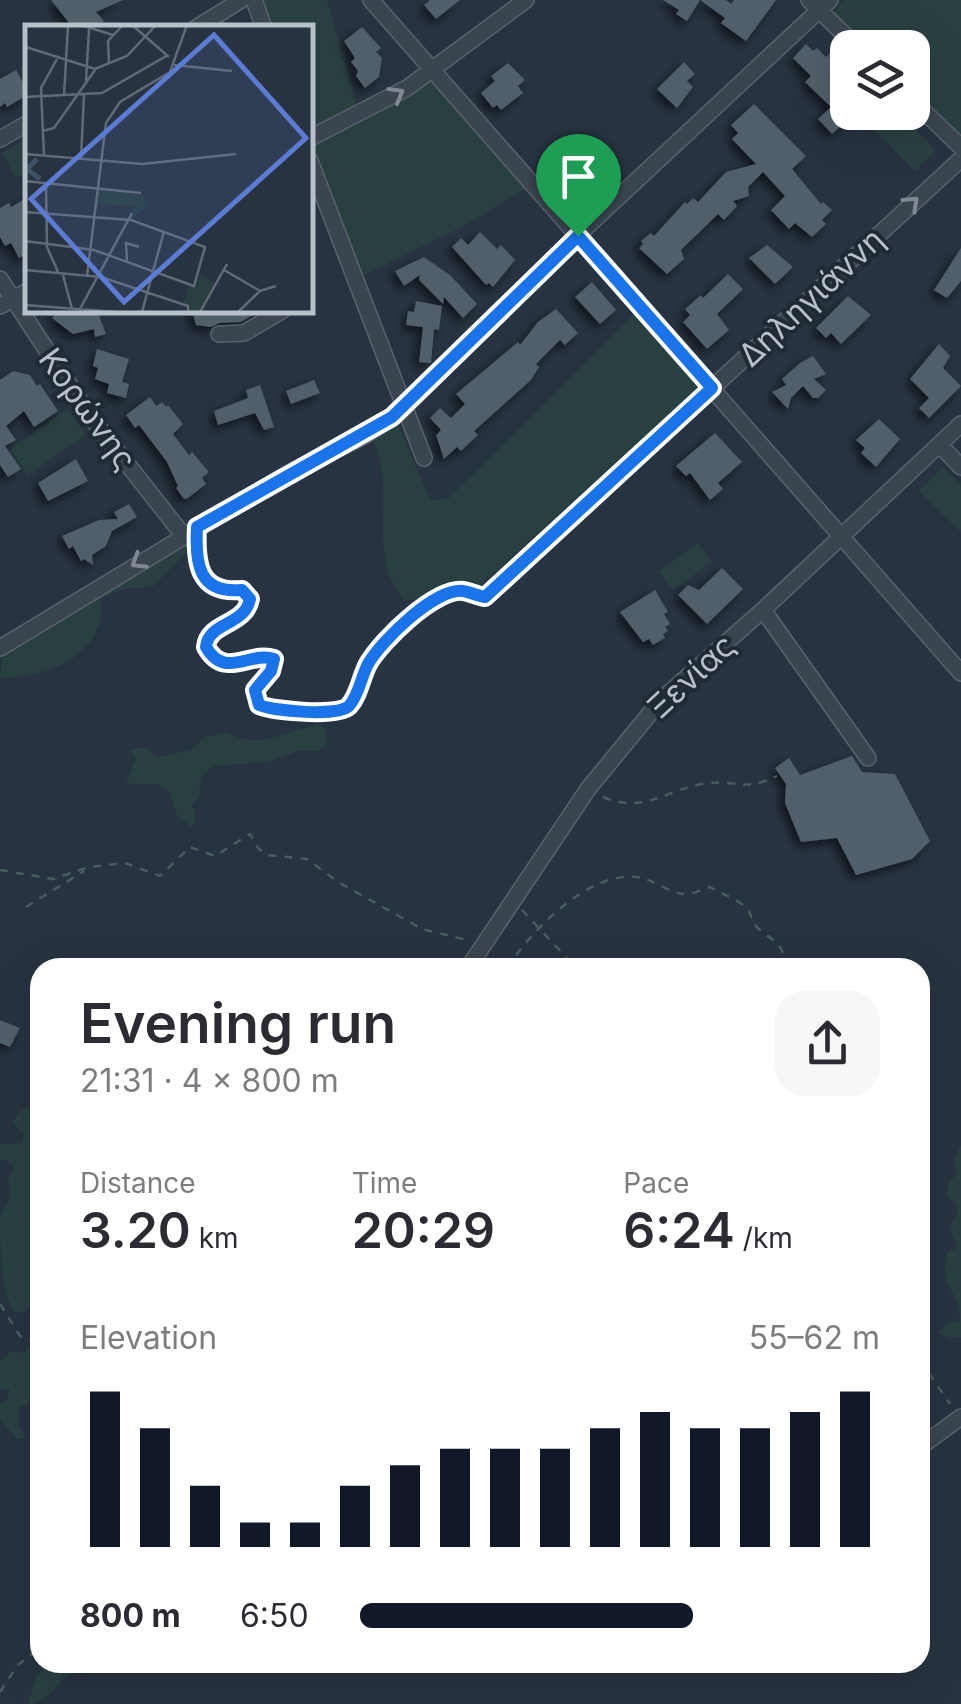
<!DOCTYPE html>
<html lang="en">
<head>
<meta charset="utf-8">
<style>
  :root { --surface:#fff; --page:#f7f7f7; --text:#2b2b33; --muted:#7c7c81; --accent:#111827 }
  body { margin:0; font-family:Inter,sans-serif; background:var(--page); color:var(--text); height:100vh; display:flex; flex-direction:column; font-size:38px; white-space:nowrap }
  * { box-sizing:border-box; margin:0 }
  p { font-size:32px; color:var(--muted) }
  .icon { flex:none; width:55px; height:55px; fill:none; stroke:currentColor; stroke-width:2; stroke-linecap:round; stroke-linejoin:round }
  .map { position:relative; flex:1; overflow:hidden }
  .side { position:absolute; left:30px; top:958px; width:900px; height:715px; display:flex; flex-direction:column; background:var(--surface); border-radius:30px; box-shadow:0 10px 40px #0002 }
  .side>* { flex:none }
  .controls { position:absolute; left:830px; top:30px; display:grid; gap:20px }
  .controls a { display:grid; place-items:center; width:100px; height:100px; border-radius:20px; background:var(--surface); box-shadow:0 10px 40px #0002; font-size:50px }
  .pin { position:absolute; display:grid; place-items:center; width:85px; height:85px; color:#fff; margin:-102px -42px; border-radius:50% 50% 50% 0; rotate:-45deg; box-shadow:0 0 10px #0007 }
  .pin .icon { rotate:45deg }
  .round { display:grid; place-items:center; flex:none; width:105px; height:105px; border-radius:30px; background:var(--page) }
  .head { display:flex; align-items:center; justify-content:space-between; height:170px; padding:0 50px }
  h1 { font-size:55px; font-weight:600; line-height:75px }
  .metrics { display:grid; grid-template-columns:repeat(3,1fr); gap:15px; height:170px; padding:10px 50px }
  .metrics div { display:grid; align-content:center }
  .metrics b { font-size:50px; font-weight:600 }
  .metrics small { font-size:28px; font-weight:400 }
  .metrics p { font-size:28px }
  .chart { height:280px; padding:20px 50px }
  .chart p { display:flex; justify-content:space-between }
  .chart svg { width:100%; height:180px; margin-top:10px; stroke:var(--accent); stroke-width:6 }
  ul { padding:0 50px; list-style:none; font-size:32px }
  li { display:grid; grid-template-columns:160px 120px 1fr; align-items:center; height:75px }
  li i { height:25px; border-radius:12px; background:var(--accent) }
  .map>svg:first-child { display:block }
  .green { fill:#294041 }
  .building { fill:#515e6b; filter:url(#shadow) }
  .lines { fill:none; stroke-linecap:round; stroke-linejoin:round }
  .minor-casing { stroke:#59636d; stroke-width:18 }
  .path { stroke:#485d5e; stroke-width:2.5; stroke-dasharray:8 8; stroke-linecap:butt }
  .minor { stroke:#3b4550; stroke-width:15 }
  .oneway { stroke:#808993 }
  .route-casing { stroke:#fff; stroke-width:20 }
  .route { stroke:#1a73e8; stroke-width:12 }
  .labels { text-anchor:middle; dominant-baseline:central; stroke-width:8; stroke-linejoin:round; paint-order:stroke }
  .street-label { font-size:32px; fill:#b8c0ca; stroke:#202a35 }
  .inset-river { fill:none; stroke:#3e5268; stroke-width:5 }
  .inset-road { fill:none; stroke:#616b77; stroke-width:2.5 }
  .view { fill:#5b7cd2; fill-opacity:0.15; stroke:#5b7cd2; stroke-width:5 }
  .inset-edge { fill:none; stroke:#b8c0ca; stroke-width:5 }
</style>
</head>
<body>
<div class="map">
<svg width="961" height="1704" viewBox="0 0 961 1704">
  <defs>
    <filter id="shadow"><feDropShadow dx="-4.5" dy="4.5" stdDeviation="5" flood-color="#0009"/></filter>
  </defs>
  <rect width="100%" height="100%" fill="#273340"/>
  <g class="green">
    <path d="M262 0H327L358 109 310 128V28L271 27Z"/>
    <path d="M844 0H961V135L913 89 912 48 869 47 835 15V9Z"/>
    <path d="M430 81 527 188 464 226 361 277 311 145Z"/>
    <path d="M885 113H899L936 151 915 171 871 126Z"/>
    <path d="M27 138V172L16 178 2 153Z"/>
    <path d="M636 312 701 385 473 592 447 598 404 600C375 566 385 526 383 484 383 469 377 452 373 436L396 421 431 501 449 498Z"/>
    <path d="M68 409 86 435 28 475 10 449Z"/>
    <path d="M943 467 961 485V532L919 491Z"/>
    <path d="M203 536 152 587 123 589 101 599C107 655 48 678 0 678L3 653Z"/>
    <path d="M698 543 712 562 673 590 659 571Z"/>
    <path d="M319 724 326 730 327 745 318 751 300 750 268 762 214 766 201 776 199 797 192 805 196 819 191 827 177 815 169 792 157 784H126L136 759 130 750 146 747 158 757 191 750 205 737 226 732 242 739 264 740Z"/>
    <path d="M29 1106 40 1116V1288L36 1299 24 1312H14C1 1293 0 1244 0 1221 5 1200 14 1204 8 1177L14 1167 6 1159 0 1160V1144L23 1143V1133L12 1123 18 1113Z"/>
    <path d="M961 1144V1337C952 1337 944 1338 937 1332L950 1323 960 1321C960 1290 938 1286 947 1252L957 1248 950 1226 958 1213 956 1204 947 1195 948 1183 957 1174 954 1161Z"/>
    <path d="M40 1323V1410L30 1404 18 1407V1422L25 1438 16 1439 0 1418V1404L7 1400 10 1389H0V1362L11 1351 23 1353 33 1343Z"/>
    <path d="M47 1663H84C61 1672 55 1701 28 1704L36 1677Z"/>
  </g>
  <g class="building">
    <path d="M51 0H123L96 12 104 21 96 28 87 23 82 28H73Z"/>
    <path d="M430 0H460L436 19 424 5Z"/>
    <path d="M663 0H700L687 21 676 14 679 10Z"/>
    <path d="M700 0H726L731 4 734 0H776L746 41 721 23 725 18Z"/>
    <path d="M362 27 381 48 376 52 382 58 379 77 365 88 356 76 358 71 351 62 355 58 344 41Z"/>
    <path d="M806 44 813 51 817 48 826 57 831 52 847 69 843 73 848 77V86L839 95 848 104V112H856L832 134 818 119 831 107 805 82 811 76 793 58Z"/>
    <path d="M684 62 695 74 687 81 693 87 677 108 657 89Z"/>
    <path d="M508 63 525 80 518 86 523 93 501 110 497 105 493 108 481 93 495 81 491 76Z"/>
    <path d="M16 70 28 91 22 94 24 97 7 107 5 103 0 107V79Z"/>
    <path d="M754 104 806 156 792 169 821 204 823 202 832 210 822 220 826 224 812 237 795 223 789 229 771 210 785 196 763 172 748 187 749 196 733 201 737 206 724 220 718 214 681 250 684 259 667 274 639 248 643 244 641 241 651 233 654 236 685 202 687 204 693 198 698 202 726 172 756 164 732 139 738 133 731 125Z"/>
    <path d="M28 197V253L19 258 11 243 5 246 0 237V208L9 203 11 207Z"/>
    <path d="M480 232 497 249 501 245 515 260 493 287 489 283 486 285 452 247 461 238 468 245Z"/>
    <path d="M767 245 793 267 775 284 749 258Z"/>
    <path d="M961 248V281L947 298 934 290Z"/>
    <path d="M424 257 450 275 477 304 463 318 444 297 443 304 419 280 420 275 404 286 395 271Z"/>
    <path d="M728 274 743 289 717 314 729 330 707 349 683 322 690 315 685 309 701 295 703 298Z"/>
    <path d="M592 282 616 310 600 324 575 297Z"/>
    <path d="M848 296 871 315 841 344 831 333 826 338 816 328Z"/>
    <path d="M416 301 442 306 439 330 434 329 431 363 419 362 423 327 406 325 408 311 414 312Z"/>
    <path d="M556 309 578 333 565 345 560 340 536 364 539 367 531 380 474 431 478 435 461 451 457 447 444 459 436 435 441 430 430 418 440 408 451 418 465 404 456 394 518 342 520 345 538 322Z"/>
    <path d="M59 310H82L86 313 97 310 106 334 95 337 94 329 73 334 52 318Z"/>
    <path d="M192 310H261L241 322 219 323 211 327 196 325Z"/>
    <path d="M939 344 950 356 943 368 961 386 929 418 919 408 929 398 910 379Z"/>
    <path d="M97 349 129 359 122 382 129 384 126 398 107 393 109 384 95 379 98 368 93 366Z"/>
    <path d="M813 356 826 374 814 379 826 390 818 398H813L803 386 791 398 788 409 772 392 786 385 782 379 800 363Z"/>
    <path d="M13 371 30 375 37 386 40 384 58 411 34 427 24 411 6 426 16 440 5 446 21 469 8 477 0 465V380Z"/>
    <path d="M314 380 320 393 291 404 286 391Z"/>
    <path d="M260 385 274 427 264 430 255 413 218 425 214 411 248 398 246 390Z"/>
    <path d="M150 397 156 406 162 402 166 407 168 405 183 424 173 434 189 455 192 452 209 472 202 478 206 484 188 498 184 499 176 488 178 486 167 462 139 425 135 428 126 415Z"/>
    <path d="M879 419 900 439 876 467 861 453 865 448 856 440Z"/>
    <path d="M715 433 742 462 718 483 723 489 710 500 690 473 686 476 676 466Z"/>
    <path d="M76 459 88 481 48 501 38 483Z"/>
    <path d="M129 504 137 517 112 531 106 546 92 555 93 565 84 559 81 561 73 546 69 549 62 536 99 520 118 519 114 512Z"/>
    <path d="M722 568 743 589 707 624 678 595 688 585 699 590Z"/>
    <path d="M655 590 668 612 664 614 670 624 665 627 668 631 663 634 665 638 653 645 649 639 643 642 620 612Z"/>
    <path d="M852 756 862 772 895 774 930 841 912 859 856 875 837 838 801 842 785 803 786 784 775 768 789 758 800 775Z"/>
    <path d="M0 1020 20 1028 10 1047 0 1043Z"/>
  </g>
  <g class="lines">
    <g class="minor-casing">
      <g id="minor">
        <path d="M254 0 264 28"/>
        <path d="M371 0 961 673"/>
        <path d="M809 0 858 48"/>
        <path d="M196 28 241 0"/>
        <path d="M912 100 961 147"/>
        <path d="M310 138 407 88 526 0"/>
        <path d="M0 139 28 123"/>
        <path d="M310 161 424 458"/>
        <path d="M0 279 92 419 183 535"/>
        <path d="M0 306 28 291"/>
        <path d="M219 334 244 333 283 310"/>
        <path d="M940 445 961 467"/>
        <path d="M485 597 961 159"/>
        <path d="M763 610 868 758"/>
        <path d="M0 648 289 473 364 436 392 417 578 235 830 0"/>
        <path d="M468 968 588 789 661 700 763 610 961 424"/>
        <path d="M920 1447 961 1417"/>
      </g>
    </g>
    <g class="path">
      <path d="M196 545 201 571 214 588 242 590 250 599C246 619 228 625 212 632L205 647C227 682 248 651 274 659 272 673 258 679 255 692 249 719 323 709 339 711 359 701 360 676 372 657 388 634 440 585 469 593"/>
      <path d="M603 797C646 815 667 788 708 783 739 780 744 792 777 776"/>
      <path d="M0 870 53 879 89 867 125 863 160 876 190 847 215 856 250 834 258 848 267 855 307 859 338 882 422 929 471 941"/>
      <path d="M26 907 84 871"/>
      <path d="M522 910 576 968"/>
      <path d="M507 968C531 931 588 871 637 877 655 879 669 895 688 894 695 893 704 889 710 887 721 894 738 899 746 908 752 914 749 915 754 923 763 938 782 938 784 959L793 968"/>
      <path d="M0 1304 20 1336 40 1345"/>
      <path d="M920 1360 950 1404"/>
      <path d="M0 1692 17 1666 40 1647"/>
    </g>
    <use href="#minor" class="minor"/>
  </g>
  <defs><path id="oneway-chevron" d="M-2-3.5L2.5 0L-2 3.5" fill="none" stroke-width="1.6" stroke-linecap="round" stroke-linejoin="round" transform="scale(2.5)"/></defs>
  <g class="oneway">
    <use href="#oneway-chevron" transform="translate(397 94) rotate(-30)"/>
    <use href="#oneway-chevron" transform="translate(912 203) rotate(-43)"/>
    <use href="#oneway-chevron" transform="translate(138 562) rotate(148)"/>
  </g>
  <g class="lines">
    <g class="route-casing">
      <path id="route" d="M578 236 712 388 485 597C478 596 470 592 463 591 435 588 381 641 368 664 361 677 359 695 349 706 338 717 274 711 259 705L255 690 271 671 274 659C249 651 225 680 206 647 208 622 245 626 250 599L242 590C198 594 195 563 197 527L392 417Z"/>
    </g>
    <use href="#route" class="route"/>
  </g>
  <g class="labels">
    <g class="street-label">
      <text transform="translate(811 297) rotate(-43)">Δηληγιάννη</text>
      <text transform="translate(88 409) rotate(54)">Κορώνης</text>
      <text transform="translate(691 676) rotate(-43)">Ξενίας</text>
    </g>
  </g>
  <g transform="translate(25 25)">
    <rect width="288" height="288" fill="#273340"/>
    <path d="M73 165 117 170 124 179 106 194 109 181 71 179ZM175 249 190 258 174 287H165L159 279 163 261 172 262Z" fill="#294041"/>
    <path class="inset-river" d="M12 134 2 144 15 154"/>
    <path class="inset-road" d="M56 0 88 10M107 0 144 32M1 22 70 44 102 31 131 0M84 39 83 16 98 0M149 40 207 46M61 56 64 4M39 71 43 0M0 72 77 68 143 30M18 106 29 103 70 45M0 129 117 139 211 129M19 131 16 63 32 34M56 134 59 70M0 156 116 168M21 159 22 222 33 247M0 187 106 195 180 222 169 261 69 225 0 216M102 237 101 218 114 222M0 245 76 252 163 281V287M199 245 235 266 251 261M38 250 47 284M62 251 81 98 95 77 145 47 162 0M0 280 91 287M55 284 107 188M117 287 139 206M175 287 202 239M213 287 235 266"/>
    <path class="view" d="M189 10 281 113 99 277 6 174Z"/>
    <rect width="288" height="288" class="inset-edge"/>
  </g>
</svg>
<div class="controls">
<a><svg class="icon" aria-label="layers" viewBox="0 0 24 24"><path d="M12 4l9 5-9 5-9-5zM3 14l9 5 9-5"/></svg></a>
</div>
<div class="pin" style="left:578px;top:236px;background:#1e9e55"><svg class="icon" aria-label="arrive" viewBox="0 0 24 24"><path d="M6 21V4h12l-3 4 3 4H6"/></svg></div>
<section class="side">
<div class="head"><div><h1>Evening run</h1><p>21:31 · 4 × 800 m</p></div><a class="round"><svg class="icon" aria-label="share" viewBox="0 0 24 24"><path d="M12 15V3M7 8l5-5 5 5M5 13v7h14v-7"/></svg></a></div>
<div class="metrics">
<div><p>Distance</p><b>3.20<small> km</small></b></div>
<div><p>Time</p><b>20:29</b></div>
<div><p>Pace</p><b>6:24<small> /km</small></b></div>
</div>
<div class="chart"><p><span>Elevation</span>55–62 m</p>
<svg viewBox="0 0 160 44" preserveAspectRatio="none"><path d="M5 44V6M15 44V15M25 44V29M35 44V38M45 44V38M55 44V29M65 44V24M75 44V20M85 44V20M95 44V20M105 44V15M115 44V11M125 44V15M135 44V15M145 44V11M155 44V6"/></svg>
</div>
<ul>
<li><b>800 m</b>6:50<i style="width:64%"></i></li>
</ul>
</section>
</div>
</body>
</html>
